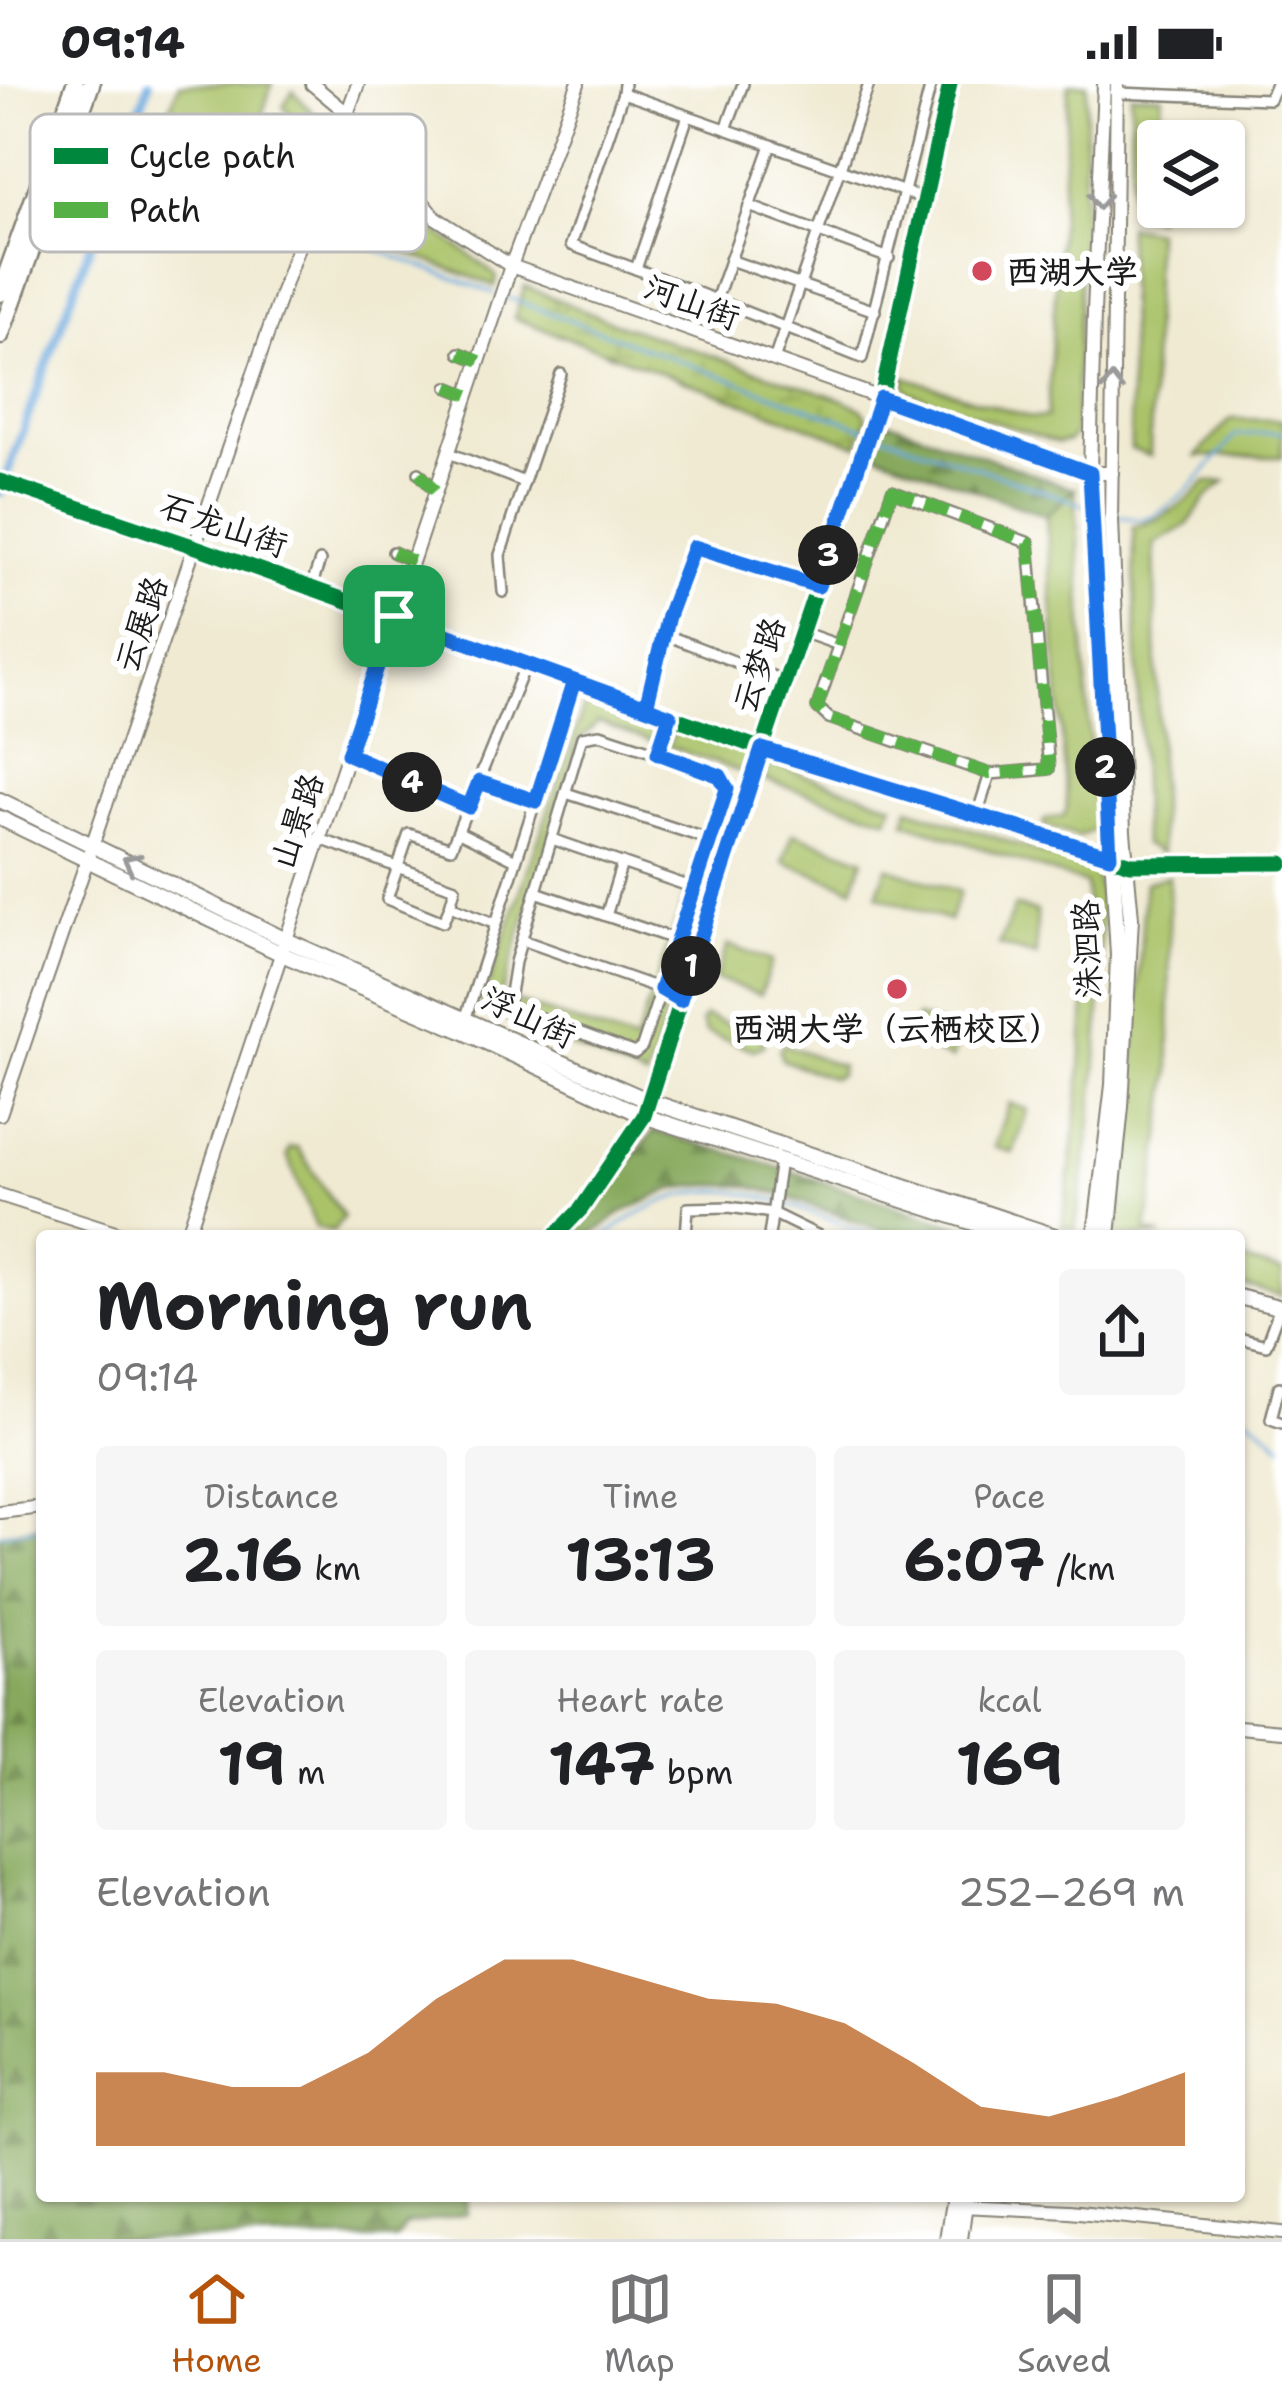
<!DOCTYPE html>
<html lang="en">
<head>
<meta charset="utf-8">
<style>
  :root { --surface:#fff; --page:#f6f6f6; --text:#202124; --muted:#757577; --line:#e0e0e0; --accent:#b45309 }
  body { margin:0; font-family:"Shantell Sans","LXGW WenKai TC",sans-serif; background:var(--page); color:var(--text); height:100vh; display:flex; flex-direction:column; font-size:45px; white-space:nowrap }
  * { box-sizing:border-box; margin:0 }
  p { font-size:39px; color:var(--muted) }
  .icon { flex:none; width:66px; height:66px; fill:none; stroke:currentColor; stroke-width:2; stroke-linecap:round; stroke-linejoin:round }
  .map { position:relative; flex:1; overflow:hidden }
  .drawer { position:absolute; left:36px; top:1146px; width:1209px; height:972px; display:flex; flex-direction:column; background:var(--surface); border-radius:12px; box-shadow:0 3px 9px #0004 }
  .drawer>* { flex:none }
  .tools { position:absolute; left:1137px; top:36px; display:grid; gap:24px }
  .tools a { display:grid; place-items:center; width:108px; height:108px; border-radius:12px; background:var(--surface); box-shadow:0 3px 9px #0004; font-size:60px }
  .pin { position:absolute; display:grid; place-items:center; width:102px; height:102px; color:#fff; margin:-51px; border-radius:24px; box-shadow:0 6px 18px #0006 }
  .km { position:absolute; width:60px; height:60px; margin:-30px; border-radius:50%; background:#222; color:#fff; font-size:33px; line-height:60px; text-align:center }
  .round { display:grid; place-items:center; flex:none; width:126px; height:126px; border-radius:12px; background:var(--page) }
  .summary { display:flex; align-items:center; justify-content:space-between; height:204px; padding:0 60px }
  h1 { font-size:66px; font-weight:700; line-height:90px }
  .metrics { display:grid; grid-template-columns:repeat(3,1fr); gap:18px; height:204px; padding:12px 60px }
  .metrics div { display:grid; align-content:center; border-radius:12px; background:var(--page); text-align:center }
  .metrics b { font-size:60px; font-weight:700 }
  .metrics small { font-size:33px; font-weight:400 }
  .metrics p { font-size:33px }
  .chart { height:336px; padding:24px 60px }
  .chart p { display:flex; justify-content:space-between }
  .chart svg { width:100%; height:216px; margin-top:12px; fill:var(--accent); opacity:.7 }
  .status { display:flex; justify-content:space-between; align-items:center; height:84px; padding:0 60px; background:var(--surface); direction:ltr }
  .status svg { height:33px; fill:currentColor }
  .menu { display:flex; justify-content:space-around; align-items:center; height:168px; border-top:3px solid var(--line); background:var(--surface); font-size:33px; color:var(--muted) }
  .menu a { display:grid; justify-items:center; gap:6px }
  .menu .on { color:var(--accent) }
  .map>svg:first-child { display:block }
  .grass { fill:#aac369; stroke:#637042; stroke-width:3 }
  .forest { fill:url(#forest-firs); stroke:#52623c; stroke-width:3 }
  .wetland { fill:url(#wetland-marsh); stroke:#637042; stroke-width:3 }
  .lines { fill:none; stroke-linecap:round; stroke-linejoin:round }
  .stream { stroke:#6aa9dd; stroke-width:3 }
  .canal { stroke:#6aa9dd; stroke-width:9 }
  .minor-casing { stroke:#868377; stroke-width:14 }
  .tertiary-casing { stroke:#868377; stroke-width:16 }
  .secondary-casing { stroke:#868377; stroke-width:18 }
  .trunk-casing { stroke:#868377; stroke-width:21 }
  .minor { stroke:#fff; stroke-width:9 }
  .tertiary { stroke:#fff; stroke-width:12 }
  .secondary { stroke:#fff; stroke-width:14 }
  .trunk { stroke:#fff; stroke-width:16 }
  .quiet { stroke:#55b145; stroke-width:12; stroke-dasharray:24 12; stroke-linecap:butt }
  .cycleway-casing { stroke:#fff; stroke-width:22 }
  .cycleway { stroke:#00873e; stroke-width:15 }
  .oneway { stroke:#999 }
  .route-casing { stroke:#fff; stroke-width:24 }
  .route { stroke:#1a73e8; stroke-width:15 }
  .poi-dot { fill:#d1495b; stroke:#fff; stroke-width:4.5 }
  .labels { text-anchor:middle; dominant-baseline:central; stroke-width:12; stroke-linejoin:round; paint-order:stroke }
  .poi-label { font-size:33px; font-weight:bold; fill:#1c1c1c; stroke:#fff; text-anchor:start }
  .street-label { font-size:33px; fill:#1c1c1c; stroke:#fff }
  .key { fill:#fff; stroke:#bbb; stroke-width:3 }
  .key-label { font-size:33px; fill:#1c1c1c }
</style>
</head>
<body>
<div class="status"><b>09:14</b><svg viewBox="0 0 49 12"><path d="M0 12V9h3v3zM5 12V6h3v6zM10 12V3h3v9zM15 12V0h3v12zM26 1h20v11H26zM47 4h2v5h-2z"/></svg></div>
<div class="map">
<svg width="1282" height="2155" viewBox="0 0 1282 2155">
  <defs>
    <pattern id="forest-firs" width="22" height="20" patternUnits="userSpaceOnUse" patternTransform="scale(3)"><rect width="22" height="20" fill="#87a95d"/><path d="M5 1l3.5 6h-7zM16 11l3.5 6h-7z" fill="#6e894c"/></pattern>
    <pattern id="wetland-marsh" width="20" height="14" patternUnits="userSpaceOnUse" patternTransform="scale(3)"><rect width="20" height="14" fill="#aac369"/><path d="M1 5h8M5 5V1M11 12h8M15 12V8" fill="none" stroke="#92a75a"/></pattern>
  </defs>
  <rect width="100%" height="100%" fill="#fff"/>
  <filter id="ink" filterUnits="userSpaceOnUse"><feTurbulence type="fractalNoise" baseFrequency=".00833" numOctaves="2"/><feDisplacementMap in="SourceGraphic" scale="24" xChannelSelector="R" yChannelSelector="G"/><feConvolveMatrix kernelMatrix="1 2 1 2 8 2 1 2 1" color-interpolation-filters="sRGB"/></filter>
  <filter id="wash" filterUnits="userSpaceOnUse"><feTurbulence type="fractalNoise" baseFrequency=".004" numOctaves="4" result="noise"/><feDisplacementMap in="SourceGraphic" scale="48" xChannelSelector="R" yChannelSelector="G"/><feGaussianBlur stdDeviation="2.7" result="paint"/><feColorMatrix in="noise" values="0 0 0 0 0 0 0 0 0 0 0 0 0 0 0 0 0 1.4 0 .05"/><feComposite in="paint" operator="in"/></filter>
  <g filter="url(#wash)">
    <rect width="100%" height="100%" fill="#f0ead2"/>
    <g class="grass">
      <path d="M179 0H272L250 70 310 91 295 131 151 73Z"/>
      <path d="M1069 0H1087L1075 350 1069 357 1058 359 908 308 902 292 1032 334 1047 333Z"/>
      <path d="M293 7 325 42 321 60 283 22Z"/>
      <path d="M1131 10 1162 11 1155 134 1131 126Z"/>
      <path d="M355 71C376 87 390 110 410 127 438 152 471 168 497 193L495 202 319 136 334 87Z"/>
      <path d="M1127 142 1155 147 1150 372 1131 365Z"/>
      <path d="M1231 335 1282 336V373L1196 372Z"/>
      <path d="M1206 398H1225L1207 413 1187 441 1154 460 1161 770 1143 760 1133 443C1163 435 1184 421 1206 398Z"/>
      <path d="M1075 405 1095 745 1079 753 1043 741 1045 735 1064 732 1067 723 1046 432Z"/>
      <path d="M601 616 656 635 653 658 598 638 579 657 501 912 635 959 719 714 734 725 646 995 480 924 584 623Z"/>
      <path d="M677 642 750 669 744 689 668 662Z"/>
      <path d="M768 679 893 720 888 735 763 695Z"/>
      <path d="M909 724 1093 786C1105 812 1101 840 1101 868 1102 961 1091 1054 1075 1145L1062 1142C1080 1028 1089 915 1086 800L905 738Z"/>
      <path d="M793 749 864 775 853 804 783 778Z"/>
      <path d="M887 783 960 808 949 837 877 811Z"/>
      <path d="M1169 792 1170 990 1147 1147 1162 1152H1117C1133 1035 1136 917 1145 798Z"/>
      <path d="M1015 822 1037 828 1036 872 999 861Z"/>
      <path d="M728 861 772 877 760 911 715 895Z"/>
      <path d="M705 932 763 954V962L754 966 705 948 701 938Z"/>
      <path d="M917 933 961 949 952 975 908 959Z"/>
      <path d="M783 960 841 982 840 990 832 994 782 976 779 966Z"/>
      <path d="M1009 1019 1028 1026 1013 1069 994 1063Z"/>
      <path d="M290 1064H298L343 1133 333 1147 316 1143 287 1071Z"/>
      <path d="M1239 1175 1282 1188V1212L1239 1201Z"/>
    </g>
    <g class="forest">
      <path d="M886 338 898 341 1075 405 1046 432 876 369 875 353Z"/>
      <path d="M654 1047 772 1081 989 1152H897L782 1111 747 1102 710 1101 675 1104 619 1130 591 1152H570Z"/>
      <path d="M42 1441V2112H468L467 2130 405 2141 396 2155H0V1450Z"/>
    </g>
    <path class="wetland" d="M525 202 612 238 844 316 862 325 867 333 858 361 514 234Z"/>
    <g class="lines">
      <g class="stream">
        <path d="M124 73 303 138"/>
        <path d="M312 142 494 209"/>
        <path d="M503 212 866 345"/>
        <path d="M875 348 1087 422"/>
        <path d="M1113 430C1123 433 1132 436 1142 435 1176 429 1214 376 1236 351L1282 348"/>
        <path d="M606 1152C705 1072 771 1116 875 1152"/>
        <path d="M1239 1331 1252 1335 1282 1361"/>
        <path d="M0 1450 42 1443"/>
      </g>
      <path class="canal" d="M0 409 149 0"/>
    </g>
  </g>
  <g filter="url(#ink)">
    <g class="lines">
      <g class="minor-casing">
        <g id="minor">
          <path d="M624 0 623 9 925 115"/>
          <path d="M623 9 571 161 636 185"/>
          <path d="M1118 9 1269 15 1276 0"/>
          <path d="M688 32 636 185 716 216"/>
          <path d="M726 45 743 0"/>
          <path d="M771 61 716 216 862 274 931 0"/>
          <path d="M749 122 889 174"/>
          <path d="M730 176 875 227"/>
          <path d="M460 269 480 277"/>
          <path d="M774 276 869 0"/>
          <path d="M448 303 468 311"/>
          <path d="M449 369 524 398 500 471 503 508"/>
          <path d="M419 389 436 408"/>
          <path d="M524 398 561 290"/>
          <path d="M892 407 1029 459 1049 685 990 690 829 634 817 623Z"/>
          <path d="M393 468 413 477"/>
          <path d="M311 503 320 477"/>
          <path d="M802 548 836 560"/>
          <path d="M666 551 668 532 693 463 817 502"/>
          <path d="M646 623 666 551 785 597"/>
          <path d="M658 669 600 650 582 653 515 878 508 922 635 969 642 963 727 705 720 691 658 669 670 632"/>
          <path d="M348 670 469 723"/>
          <path d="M479 698 536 717"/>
          <path d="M566 709 711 756"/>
          <path d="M976 734 990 690"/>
          <path d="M459 748 516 776"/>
          <path d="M320 755 455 804 450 822 496 840"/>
          <path d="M552 755 694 804"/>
          <path d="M536 808 677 856"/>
          <path d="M450 822 443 838 387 815 409 750 451 764 526 580"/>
          <path d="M606 832 622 779"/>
          <path d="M522 856 661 905 680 916"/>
          <path d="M465 936 574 597"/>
          <path d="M686 1152 688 1124 729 1123 772 1129 819 1152"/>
          <path d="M769 1152 780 1076"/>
          <path d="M1239 1254 1266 1261 1280 1223"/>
          <path d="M1282 1304 1279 1303 1271 1335 1282 1339"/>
        </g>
      </g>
      <g class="tertiary-casing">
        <g id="tertiary">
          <path d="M312 0 347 29 436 134 511 182 1090 389H1112"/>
          <path d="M0 397 196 463 762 665 1131 780 1282 779"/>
          <path d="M1093 432 1090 389 1094 228 1104 0"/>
          <path d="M1111 435 1117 0"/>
          <path d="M0 1030 287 193 358 0"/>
          <path d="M0 1111 128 1152"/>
          <path d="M187 1152 511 182 578 0"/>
          <path d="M555 1152 581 1125 644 1032 762 665 881 314 950 0"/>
          <path d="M0 1428 42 1423"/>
          <path d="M1239 1643 1282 1647"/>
          <path d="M960 2122 1069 2127 1282 2149"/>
        </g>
      </g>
      <g class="secondary-casing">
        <g id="secondary">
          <path d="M1093 432 1118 871 1113 1001 1095 1152"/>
          <path d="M0 716 286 856 649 1017 1055 1152"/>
          <path d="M0 734 284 871 460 946 644 1032 1014 1152"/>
          <path d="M1108 1152 1121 1023 1131 834 1123 748 1111 435"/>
          <path d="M1239 1213 1282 1224"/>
          <path d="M947 2155 954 2112"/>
          <path d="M960 2155 966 2112"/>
        </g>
      </g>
      <g class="trunk-casing">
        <g id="trunk">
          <path d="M0 209 75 0"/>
          <path d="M0 252 91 0"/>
        </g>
      </g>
      <use href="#minor" class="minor"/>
      <use href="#tertiary" class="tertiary"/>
      <use href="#secondary" class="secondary"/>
      <use href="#trunk" class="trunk"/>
      <g class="quiet">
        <path d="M460 269 480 277"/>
        <path d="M448 303 468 311"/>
        <path d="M419 389 436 408"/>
        <path d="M892 407 1029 459 1049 685 990 690 829 634 817 623Z"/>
        <path d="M393 468 413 477"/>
      </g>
      <g class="cycleway-casing">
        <g id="cycleway">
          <path d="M0 397 196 463 762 665 1131 780 1282 779"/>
          <path d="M555 1152 581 1125 644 1032 762 665 881 314 950 0"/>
        </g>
      </g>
      <use href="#cycleway" class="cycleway"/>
    </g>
    <defs><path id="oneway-chevron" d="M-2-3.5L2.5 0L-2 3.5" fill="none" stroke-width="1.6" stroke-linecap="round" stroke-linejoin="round" transform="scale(3)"/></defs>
    <g class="oneway">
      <use href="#oneway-chevron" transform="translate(1099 117) rotate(92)"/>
      <use href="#oneway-chevron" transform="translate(1112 299) rotate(-90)"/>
      <use href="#oneway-chevron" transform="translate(131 778) rotate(-153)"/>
    </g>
  </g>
  <g class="lines" filter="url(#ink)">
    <g class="route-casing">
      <path id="route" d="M394 532 646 623 670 632 658 669 720 692 727 705 661 905 680 916 762 665 1110 772 1090 389 881 314 818 502 694 463 668 532 646 623 574 597 536 717 479 698 469 723 348 670 394 532"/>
    </g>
    <use href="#route" class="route"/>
  </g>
  <g class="poi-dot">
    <circle cx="982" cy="187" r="12"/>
    <circle cx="897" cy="905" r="12"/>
  </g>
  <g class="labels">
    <g class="poi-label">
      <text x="1006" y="187">西湖大学</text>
      <text x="897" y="944" text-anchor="middle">西湖大学（云栖校区）</text>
    </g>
    <g class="street-label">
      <text transform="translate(692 218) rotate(20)">河山街</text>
      <text transform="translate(224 441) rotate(19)">石龙山街</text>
      <text transform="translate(141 540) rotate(-71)">云展路</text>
      <text transform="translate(759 581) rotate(-71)">云梦路</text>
      <text transform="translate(297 737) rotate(-71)">山景路</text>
      <text transform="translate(1087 865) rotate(-92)">洙泗路</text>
      <text transform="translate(529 933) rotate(25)">浮山街</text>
    </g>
  </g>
  <rect x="30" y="30" width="396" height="138" rx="18" class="key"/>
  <rect x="54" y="64" width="54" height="16" fill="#00873e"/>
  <rect x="54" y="118" width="54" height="16" fill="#55b145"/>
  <g class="key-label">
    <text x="129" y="84">Cycle path</text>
    <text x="129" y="138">Path</text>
  </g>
</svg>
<div class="tools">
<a><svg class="icon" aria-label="layers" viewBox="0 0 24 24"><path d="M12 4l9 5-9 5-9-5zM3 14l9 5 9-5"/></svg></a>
</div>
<div class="pin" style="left:394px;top:532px;background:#1e9e55"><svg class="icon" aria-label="arrive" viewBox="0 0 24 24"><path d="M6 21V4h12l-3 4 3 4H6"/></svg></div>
<b class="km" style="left:691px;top:882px">1</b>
<b class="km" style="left:1105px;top:683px">2</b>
<b class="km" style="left:828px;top:471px">3</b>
<b class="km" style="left:412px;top:698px">4</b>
<section class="drawer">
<div class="summary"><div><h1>Morning run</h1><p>09:14</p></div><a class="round"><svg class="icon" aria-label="share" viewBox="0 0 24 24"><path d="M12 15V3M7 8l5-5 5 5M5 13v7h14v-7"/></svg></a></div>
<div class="metrics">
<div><p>Distance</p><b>2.16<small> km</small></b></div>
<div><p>Time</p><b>13:13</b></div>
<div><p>Pace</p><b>6:07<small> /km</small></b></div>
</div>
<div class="metrics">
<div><p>Elevation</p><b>19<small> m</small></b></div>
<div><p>Heart rate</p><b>147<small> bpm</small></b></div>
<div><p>kcal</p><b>169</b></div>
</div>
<div class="chart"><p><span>Elevation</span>252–269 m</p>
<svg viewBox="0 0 160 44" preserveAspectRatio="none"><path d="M0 44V29L10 29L20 32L30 32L40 25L50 14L60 6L70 6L80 10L90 14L100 15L110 19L120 27L130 36L140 38L150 34L160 29V44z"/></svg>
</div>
</section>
</div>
<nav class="menu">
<a class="on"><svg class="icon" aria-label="home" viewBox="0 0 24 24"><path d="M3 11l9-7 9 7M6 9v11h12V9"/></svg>Home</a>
<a><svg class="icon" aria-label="map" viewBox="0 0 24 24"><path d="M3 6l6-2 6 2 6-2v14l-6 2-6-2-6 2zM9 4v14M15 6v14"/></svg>Map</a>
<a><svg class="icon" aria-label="saved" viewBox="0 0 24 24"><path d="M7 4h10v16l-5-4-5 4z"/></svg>Saved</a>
</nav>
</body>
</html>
